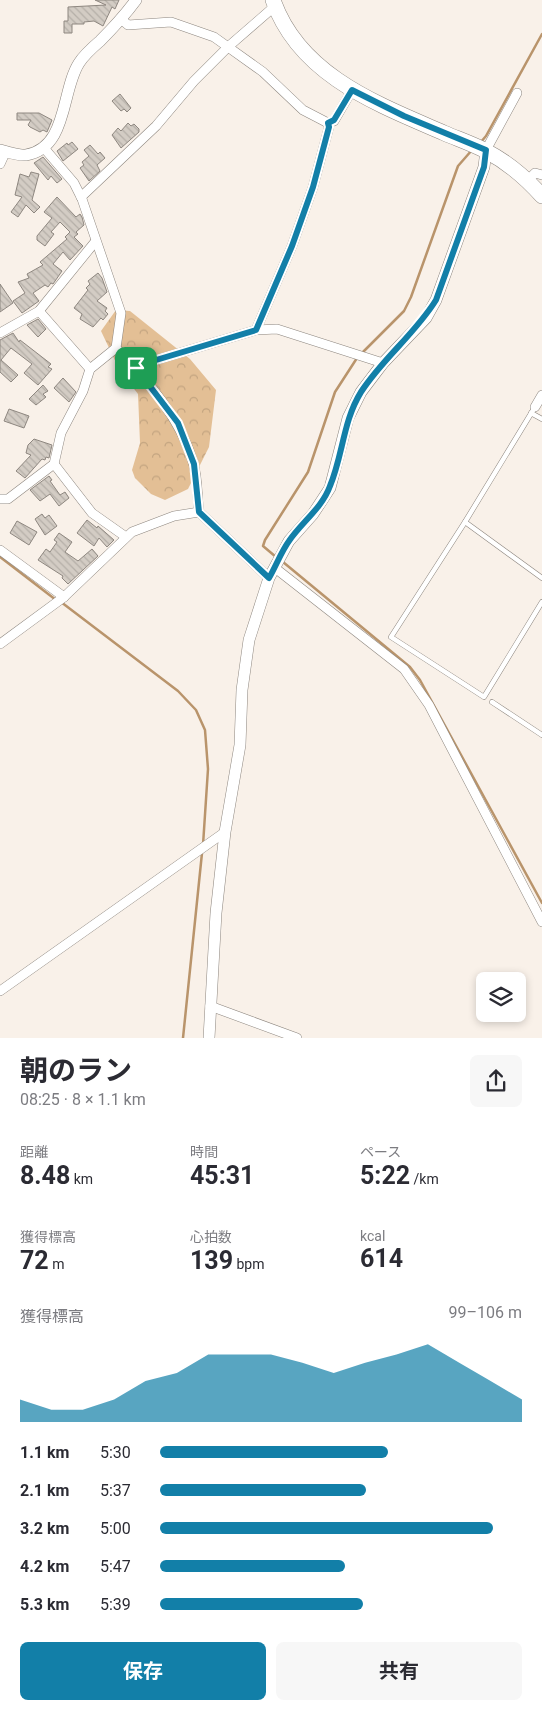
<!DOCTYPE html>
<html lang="ja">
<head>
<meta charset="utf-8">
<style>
  :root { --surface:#fff; --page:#f7f7f7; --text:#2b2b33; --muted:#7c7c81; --accent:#127fa8 }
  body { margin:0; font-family:Roboto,"Noto Sans JP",sans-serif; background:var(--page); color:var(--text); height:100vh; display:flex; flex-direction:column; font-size:19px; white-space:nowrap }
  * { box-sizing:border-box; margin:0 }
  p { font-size:16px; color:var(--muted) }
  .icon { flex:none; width:28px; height:28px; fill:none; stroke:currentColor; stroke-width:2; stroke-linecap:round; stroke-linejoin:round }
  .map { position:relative; height:1038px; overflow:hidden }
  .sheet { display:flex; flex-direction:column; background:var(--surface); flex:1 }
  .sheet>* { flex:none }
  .tools { position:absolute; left:476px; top:972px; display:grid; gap:10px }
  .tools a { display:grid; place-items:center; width:50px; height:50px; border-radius:8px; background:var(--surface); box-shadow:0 2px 8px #0003; font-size:25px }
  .pin { position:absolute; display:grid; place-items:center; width:42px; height:42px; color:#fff; margin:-21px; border-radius:10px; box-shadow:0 2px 8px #0006 }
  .round { display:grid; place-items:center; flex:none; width:52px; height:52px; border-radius:8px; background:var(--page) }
  .summary { display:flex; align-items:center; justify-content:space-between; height:85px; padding:0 20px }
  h1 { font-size:28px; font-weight:700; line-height:38px }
  .stats { display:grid; grid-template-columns:repeat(3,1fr); gap:8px; height:85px; padding:5px 20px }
  .stats div { display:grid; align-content:center }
  .stats b { font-size:25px; font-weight:700 }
  .stats small { font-size:14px; font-weight:400 }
  .stats p { font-size:14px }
  .chart { height:140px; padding:10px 20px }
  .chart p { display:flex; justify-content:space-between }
  .chart svg { width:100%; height:90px; margin-top:5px; fill:var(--accent); opacity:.7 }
  .cta { display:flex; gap:10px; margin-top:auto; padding:10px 20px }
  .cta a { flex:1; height:58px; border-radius:8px; background:var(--accent); color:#fff; font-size:20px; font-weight:700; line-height:58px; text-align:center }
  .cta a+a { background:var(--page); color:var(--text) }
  ul { padding:0 20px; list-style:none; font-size:16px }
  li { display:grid; grid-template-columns:80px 60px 1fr; align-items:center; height:38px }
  li i { height:12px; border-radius:6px; background:var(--accent) }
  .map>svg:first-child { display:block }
  .forest { fill:url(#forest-crowns) }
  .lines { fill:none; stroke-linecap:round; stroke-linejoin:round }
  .stream { stroke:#b9946b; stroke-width:2.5 }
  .building { fill:url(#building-back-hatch); stroke:#8e8780 }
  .service-casing { stroke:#8d867f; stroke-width:5.5 }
  .minor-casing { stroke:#8d867f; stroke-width:10 }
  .tertiary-casing { stroke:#8d867f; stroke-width:12 }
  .primary-casing { stroke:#8d867f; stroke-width:16 }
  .service { stroke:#fff; stroke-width:4.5 }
  .minor { stroke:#fff; stroke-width:9 }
  .tertiary { stroke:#fff; stroke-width:11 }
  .primary { stroke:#fff; stroke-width:15 }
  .route-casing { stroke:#fff; stroke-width:10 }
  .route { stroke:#127fa8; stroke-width:6 }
</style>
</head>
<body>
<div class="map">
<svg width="542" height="1038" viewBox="0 0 542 1038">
  <defs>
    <pattern id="forest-crowns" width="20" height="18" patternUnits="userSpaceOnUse" patternTransform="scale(1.25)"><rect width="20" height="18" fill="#e3bf95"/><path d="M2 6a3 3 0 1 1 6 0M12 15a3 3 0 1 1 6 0" fill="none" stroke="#c3a480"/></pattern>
    <pattern id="building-back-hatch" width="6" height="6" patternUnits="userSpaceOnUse" patternTransform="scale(1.25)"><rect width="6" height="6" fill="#d3ccc4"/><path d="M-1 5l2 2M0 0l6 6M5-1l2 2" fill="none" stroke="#b5afa8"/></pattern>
  </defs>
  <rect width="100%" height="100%" fill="#f9f1e9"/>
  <path class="forest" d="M116 310 130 311 190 359 216 390 209 447 188 489 165 500 151 494 135 478 132 470 140 443 138 394 119 369 101 331Z"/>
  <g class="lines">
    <g class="stream">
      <path d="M480 143 486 136 542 34"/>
      <path d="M361 354 404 311 411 297 458 166 472 150"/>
      <path d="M0 557 56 600"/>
      <path d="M276 557 263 546 265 540 308 472 335 392 357 358"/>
      <path d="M283 562 410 667 420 680 542 903"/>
      <path d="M61 602 178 691 196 710 205 730 208 769 203 845"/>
      <path d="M183 1038 202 853"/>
    </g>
  </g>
  <g class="building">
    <path d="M95 0H119L115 9 112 7 103 26 94 21 84 22V24H72V33H64V21H68V7L106 5Z"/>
    <path d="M120 94 131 108 127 112 124 109 121 111 112 101Z"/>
    <path d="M17 113H39L52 120 47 132 43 130 40 132 30 127 28 125 31 120H17Z"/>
    <path d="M128 123 131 126 134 124 139 129V132L121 148 112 135 118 128 121 131Z"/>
    <path d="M72 142 78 149 63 161 57 151 67 143 68 145Z"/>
    <path d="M90 145 98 154 100 152 105 158 97 165 100 171 89 181 80 168 84 165 82 162 89 156 84 150Z"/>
    <path d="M43 157 62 179 57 183 51 176 48 180 34 163Z"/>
    <path d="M31 172 39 174 32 200 40 207 34 213 26 205 18 217 11 212 22 197 15 195 20 174 29 177Z"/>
    <path d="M57 197 76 217 80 214 82 217 84 225 76 232 78 234 74 237 83 246 70 260 63 252 53 264 62 271 53 284 51 283 48 287 45 285 33 293 39 301 22 313 13 301 25 293 18 282 29 278 27 274 43 265 40 262 67 239 65 237 70 232 60 222 51 232 54 234 45 246 37 240V236L52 218 44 212Z"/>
    <path d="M98 273 102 278 107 292 97 301 107 308 105 311 108 314 103 320 101 318 93 327 80 319 82 314 74 308 88 290 86 288 90 284 88 281Z"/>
    <path d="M0 284 13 303 0 312Z"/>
    <path d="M38 319 46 329 38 337 27 325Z"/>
    <path d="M13 333 19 342 20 340 51 364 48 367 52 369 38 385 24 373 32 364 11 348 1 360 18 375 11 382 0 372V340Z"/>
    <path d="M63 378 76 392 69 402 54 388Z"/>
    <path d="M43 385 48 391 43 394 46 397 36 405 29 399Z"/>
    <path d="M9 409 29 416 24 428 4 421Z"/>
    <path d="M34 439 52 445 49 458 46 457 45 460 42 459 25 478 16 471 31 455 26 453 28 445Z"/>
    <path d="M49 476 52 480 50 481 60 495 65 492 69 498 59 506 50 494 40 501 30 490Z"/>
    <path d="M42 514 45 518 49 515 57 526 45 535 35 519Z"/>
    <path d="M87 520 97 528 98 526 114 540 107 547 99 538 94 546 77 533Z"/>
    <path d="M17 521 37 532 29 545 10 533Z"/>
    <path d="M59 533 72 542 65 552 78 561 92 549 98 556 68 584 62 578 63 576 38 560 46 549 50 552 57 542 54 540Z"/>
  </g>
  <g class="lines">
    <g class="service-casing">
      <g id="service">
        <path d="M535 407 465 522 391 637 484 697 542 602"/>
        <path d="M531 413 542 419"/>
        <path d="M465 522 542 578"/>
        <path d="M492 702 542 735"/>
      </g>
    </g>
    <g class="minor-casing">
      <g id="minor">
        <path d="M121 19 128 25 171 22 214 37 263 72 303 110 328 123 334 121 352 90"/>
        <path d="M44 148 74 183 82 199 121 313 116 348C148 382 180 417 193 462 198 478 197 496 199 512L269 578"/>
        <path d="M486 150 517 93"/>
        <path d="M0 164 6 151"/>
        <path d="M527 181 535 173 542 175"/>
        <path d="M81 197 156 126 194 81 229 46 275 6"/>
        <path d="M39 311 90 369"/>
        <path d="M256 330 292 246 313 187 329 127 328 123"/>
        <path d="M0 333 39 311 95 242"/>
        <path d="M136 369 146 363 256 330 277 329 383 363"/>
        <path d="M535 407 542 395"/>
        <path d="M54 464 92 513 126 537"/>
        <path d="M0 499H8L54 464 61 433 83 391 90 369 116 348"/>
        <path d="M0 550 64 597"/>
        <path d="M275 568 404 669 429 705 542 922"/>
        <path d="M0 644 64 597 132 532 174 516 199 512"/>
        <path d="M0 991 225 832"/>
        <path d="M210 1006 297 1038"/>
      </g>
    </g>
    <g class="tertiary-casing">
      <g id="tertiary">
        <path d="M0 150C7 152 19 156 26 155 68 148 61 91 79 63 84 55 93 47 100 41 113 28 125 15 136 0"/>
        <path d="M209 1038 216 913 225 832 240 745 242 690 249 640 269 578 289 541 313 514 330 488 348 418 361 392 383 363 426 318 436 300 484 167 486 150"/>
      </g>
    </g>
    <g class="primary-casing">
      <path id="primary" d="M273 0C299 75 377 104 444 133 458 139 473 144 486 151 507 162 526 178 542 196"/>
    </g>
    <use href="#service" class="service"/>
    <use href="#minor" class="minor"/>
    <use href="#tertiary" class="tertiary"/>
    <use href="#primary" class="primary"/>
  </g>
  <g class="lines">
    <g class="route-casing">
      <path id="route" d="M352 90 404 116 486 150 484 167 436 300C415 334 383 358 361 392 343 421 343 455 330 486 322 508 302 522 289 541 281 552 276 566 269 578L199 512 194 464 178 423 136 368 146 363 256 330 292 246 313 187 329 127 328 123 334 120Z"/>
    </g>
    <use href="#route" class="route"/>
  </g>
</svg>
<div class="tools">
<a><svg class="icon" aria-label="layers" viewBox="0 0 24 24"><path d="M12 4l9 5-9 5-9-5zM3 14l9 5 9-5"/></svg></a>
</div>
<div class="pin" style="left:136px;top:368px;background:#1e9e55"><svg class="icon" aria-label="arrive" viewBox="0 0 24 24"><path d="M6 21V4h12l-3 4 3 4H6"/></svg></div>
</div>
<section class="sheet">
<div class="summary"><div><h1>朝のラン</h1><p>08:25 · 8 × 1.1 km</p></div><a class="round"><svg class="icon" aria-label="share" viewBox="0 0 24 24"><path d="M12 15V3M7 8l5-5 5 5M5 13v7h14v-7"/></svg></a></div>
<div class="stats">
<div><p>距離</p><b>8.48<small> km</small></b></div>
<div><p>時間</p><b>45:31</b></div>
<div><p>ペース</p><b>5:22<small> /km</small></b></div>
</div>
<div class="stats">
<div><p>獲得標高</p><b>72<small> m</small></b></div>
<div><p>心拍数</p><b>139<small> bpm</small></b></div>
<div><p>kcal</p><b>614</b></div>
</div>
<div class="chart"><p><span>獲得標高</span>99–106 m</p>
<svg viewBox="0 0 160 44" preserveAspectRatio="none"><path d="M0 44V33L10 38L20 38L30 33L40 24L50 20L60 11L70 11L80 11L90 15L100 20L110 15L120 11L130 6L140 15L150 24L160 33V44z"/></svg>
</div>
<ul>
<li><b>1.1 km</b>5:30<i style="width:63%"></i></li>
<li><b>2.1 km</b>5:37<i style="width:57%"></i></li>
<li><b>3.2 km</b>5:00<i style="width:92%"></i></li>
<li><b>4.2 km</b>5:47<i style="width:51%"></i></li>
<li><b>5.3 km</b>5:39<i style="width:56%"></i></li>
</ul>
<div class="cta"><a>保存</a><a>共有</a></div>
</section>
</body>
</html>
